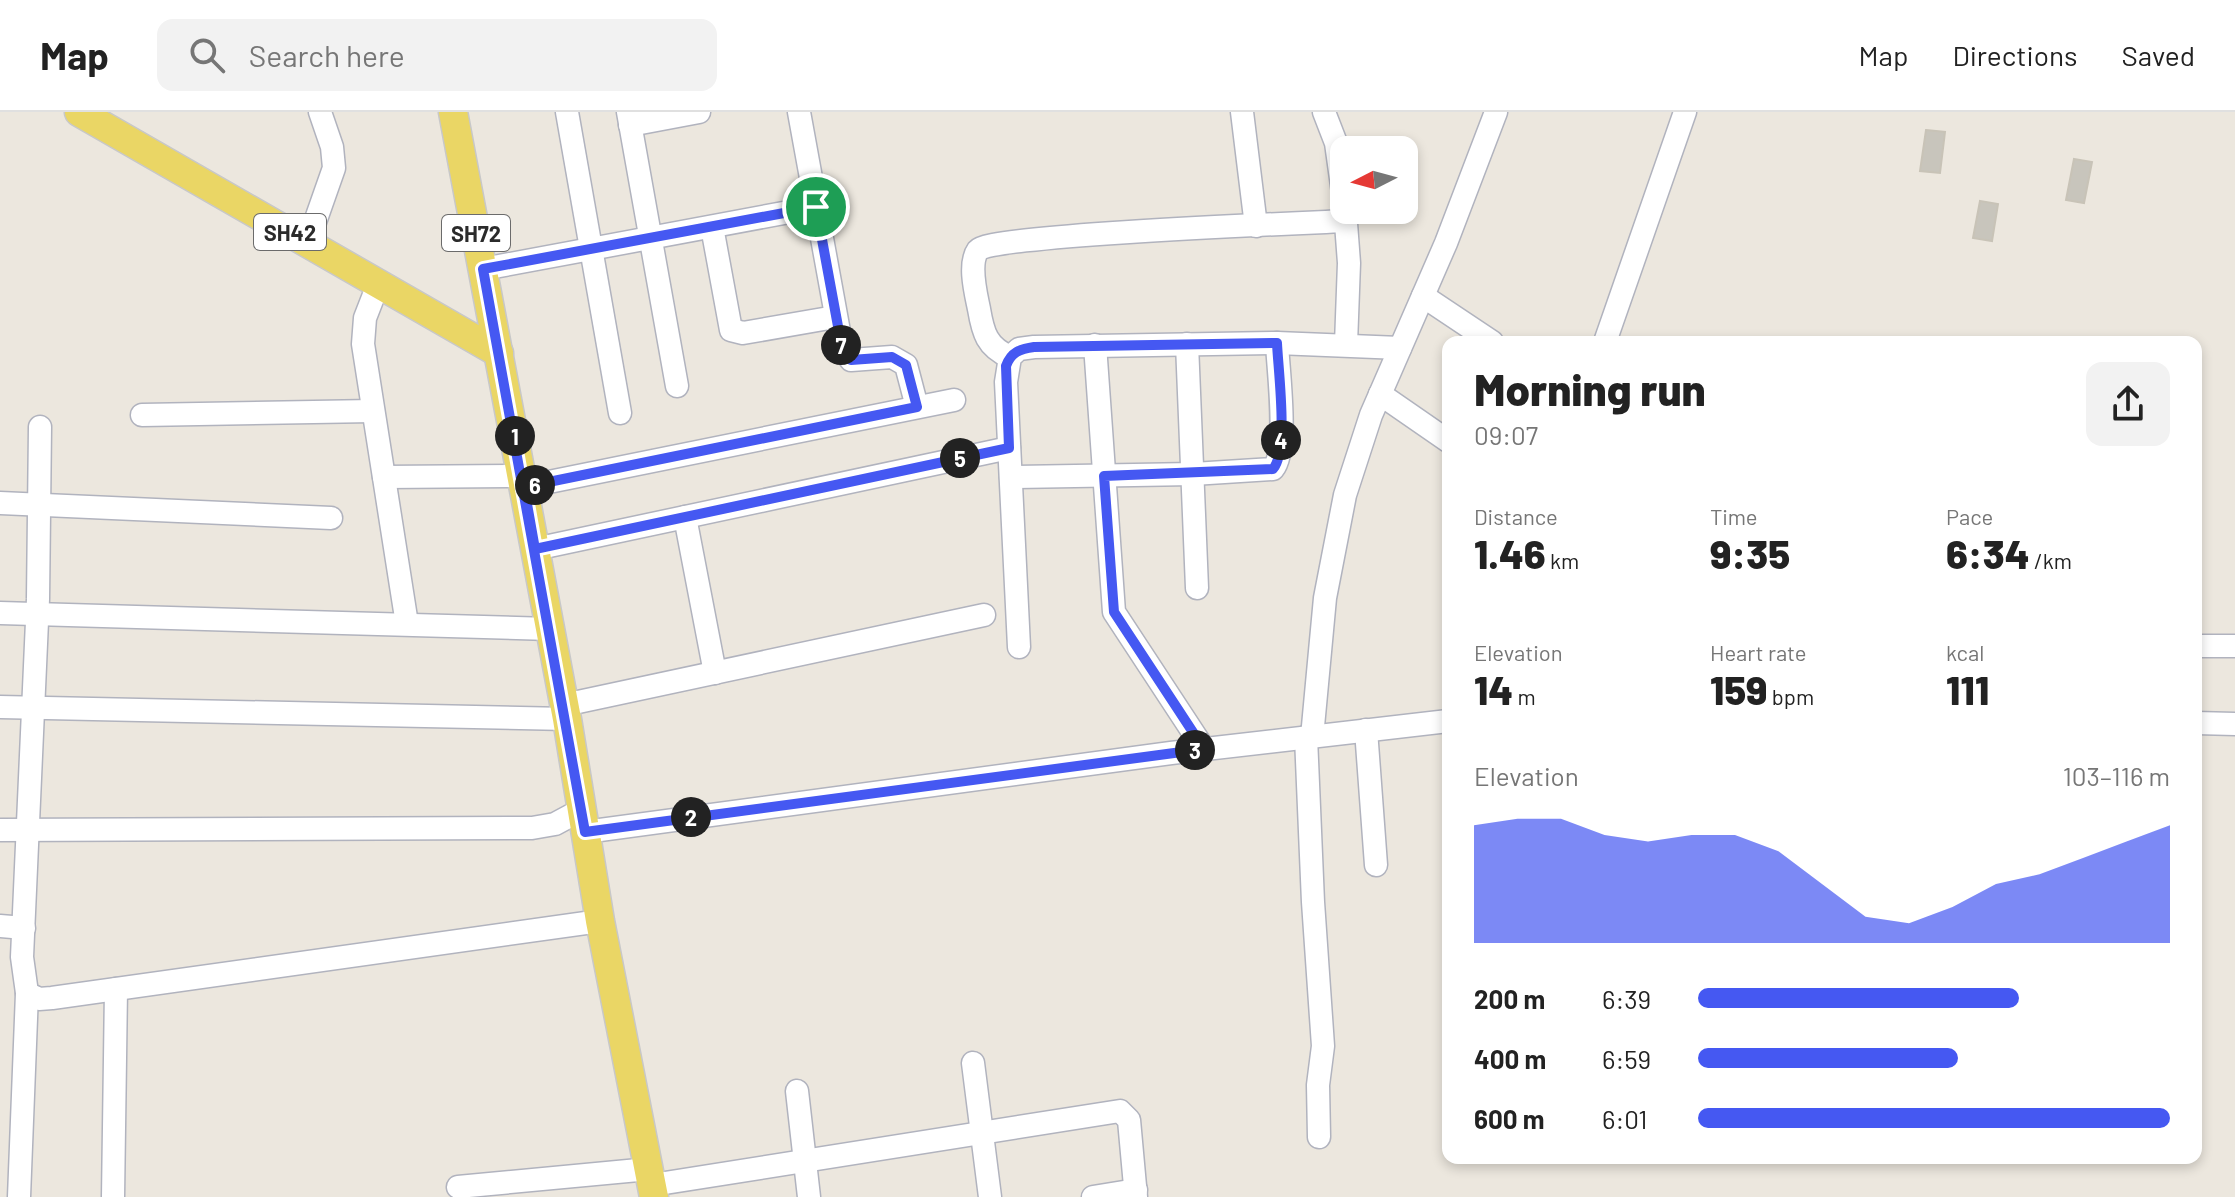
<!DOCTYPE html>
<html lang="en">
<head>
<meta charset="utf-8">
<style>
  :root { --surface:#fff; --page:#f2f2f2; --text:#222; --muted:#767676; --line:#e0e0e0; --accent:#4558f2 }
  body { margin:0; font-family:Barlow,sans-serif; background:var(--page); color:var(--text); height:100vh; display:flex; flex-direction:column; font-size:30px; white-space:nowrap }
  * { box-sizing:border-box; margin:0 }
  p { font-size:26px; color:var(--muted) }
  .icon { flex:none; width:44px; height:44px; fill:none; stroke:currentColor; stroke-width:2; stroke-linecap:round; stroke-linejoin:round }
  .map { position:relative; flex:1; overflow:hidden }
  .details { position:absolute; left:1442px; top:224px; width:760px; height:828px; display:flex; flex-direction:column; background:var(--surface); border-radius:16px; box-shadow:0 4px 12px #0003 }
  .details>* { flex:none }
  .needle { width:52px; rotate:264deg }
  .tools { position:absolute; left:1330px; top:24px; display:grid; gap:16px }
  .tools a { display:grid; place-items:center; width:88px; height:88px; border-radius:16px; background:var(--surface); box-shadow:0 4px 12px #0003; font-size:40px }
  .pin { position:absolute; display:grid; place-items:center; width:68px; height:68px; color:#fff; margin:-34px; border:4px solid #fff; border-radius:50%; box-shadow:0 2px 8px #0007 }
  .km { position:absolute; width:40px; height:40px; margin:-20px; border-radius:50%; background:#222; color:#fff; font-size:22px; line-height:40px; text-align:center }
  .round { display:grid; place-items:center; flex:none; width:84px; height:84px; border-radius:16px; background:var(--page) }
  .overview { display:flex; align-items:center; justify-content:space-between; height:136px; padding:0 32px }
  h1 { font-size:44px; font-weight:800; line-height:60px }
  .stats { display:grid; grid-template-columns:repeat(3,1fr); gap:12px; height:136px; padding:8px 32px }
  .stats div { display:grid; align-content:center }
  .stats b { font-size:40px; font-weight:800 }
  .stats small { font-size:22px; font-weight:400 }
  .stats p { font-size:22px }
  .chart { height:224px; padding:16px 32px }
  .chart p { display:flex; justify-content:space-between }
  .chart svg { width:100%; height:144px; margin-top:8px; fill:var(--accent); opacity:.7 }
  ul { padding:0 32px; list-style:none; font-size:26px }
  li { display:grid; grid-template-columns:128px 96px 1fr; align-items:center; height:60px }
  li i { height:20px; border-radius:10px; background:var(--accent) }
  header { display:flex; align-items:center; gap:48px; box-sizing:border-box; height:112px; padding:0 40px; background:var(--surface); border-bottom:2px solid var(--line) }
  header strong { font-size:38px }
  nav { display:flex; gap:44px; margin-inline-start:auto; font-size:28px }
  .search { width:560px; height:72px; background:var(--page); display:flex; align-items:center; gap:20px; box-sizing:border-box; padding:0 28px; border-radius:16px; color:var(--muted); font-size:30px }
  .map>svg:first-child { display:block }
  .building { fill:#c8c5bc; stroke:#c8c3b7; stroke-width:2 }
  .lines { fill:none; stroke-linecap:round; stroke-linejoin:round }
  .minor-casing { stroke:#b1b3be; stroke-width:25 }
  .major-casing { stroke:#c8c8c8; stroke-width:31 }
  .minor { stroke:#fff; stroke-width:22 }
  .major { stroke:#ead665; stroke-width:28 }
  .route-casing { stroke:#fff; stroke-width:16 }
  .route { stroke:#4558f2; stroke-width:10 }
  .labels { text-anchor:middle; dominant-baseline:central; stroke-width:6; stroke-linejoin:round; paint-order:stroke }
  .shield { fill:#fff; stroke:#6b6b6b; stroke-width:2 }
  .shield-label { font-size:22px; font-weight:bold; fill:#2b2b2b }
</style>
</head>
<body>
<header>
<strong>Map</strong>
<div class="search"><svg class="icon" aria-label="search" viewBox="0 0 24 24"><circle cx="10" cy="10" r="6"/><path d="M15 15l6 6"/></svg>Search here</div>
<nav><a>Map</a><a>Directions</a><a>Saved</a></nav>
</header>
<div class="map">
<svg width="2235" height="1085" viewBox="0 0 2235 1085">
  <rect width="100%" height="100%" fill="#ece7de"/>
  <g class="building">
    <path d="M1926 18 1945 20 1940 61 1920 59Z"/>
    <path d="M2074 47 2092 50 2084 91 2066 88Z"/>
    <path d="M1980 89 1998 92 1992 129 1973 126Z"/>
  </g>
  <g class="lines">
    <g class="minor-casing">
      <g id="minor">
        <path d="M567 0 620 301"/>
        <path d="M628 0 677 274"/>
        <path d="M799 0 842 236 851 248 892 245 906 253 917 295"/>
        <path d="M1242 0 1256 114"/>
        <path d="M1324 0 1336 31 1344 88"/>
        <path d="M630 13 699 0"/>
        <path d="M1345 98 1349 151 1346 232"/>
        <path d="M712 115 731 218 743 221 835 205"/>
        <path d="M308 130 334 56 332 35 320 0"/>
        <path d="M483 157 816 95"/>
        <path d="M379 170 365 206 363 232 407 512"/>
        <path d="M1423 184 1492 230"/>
        <path d="M1605 230 1685 0"/>
        <path d="M1187 232 1197 476"/>
        <path d="M1095 233 1114 500 1204 637"/>
        <path d="M1010 245C987 235 983 221 979 197 976 182 968 152 978 138 990 123 1304 111 1346 109"/>
        <path d="M1380 282 1448 329"/>
        <path d="M142 303 373 299"/>
        <path d="M40 315 38 487 22 845 27 881 39 887 52 886 600 809"/>
        <path d="M384 365 522 364"/>
        <path d="M1011 365 1193 362 1273 357C1289 338 1278 258 1277 231"/>
        <path d="M524 375 954 288"/>
        <path d="M0 391 331 406"/>
        <path d="M685 405 715 561"/>
        <path d="M535 437 1009 336"/>
        <path d="M0 501 550 517"/>
        <path d="M2196 534H2235"/>
        <path d="M1019 535 1006 270 1010 245 1019 237 1034 235 1277 231 1400 236"/>
        <path d="M564 593 984 503"/>
        <path d="M0 595 567 607"/>
        <path d="M2196 611 2235 612"/>
        <path d="M1366 618 1376 753"/>
        <path d="M1306 625 1313 790 1323 934 1318 973 1319 1025"/>
        <path d="M1312 625 1325 486 1345 383 1371 303 1446 131 1496 0"/>
        <path d="M0 718 532 716 555 712 581 698"/>
        <path d="M585 720 1171 641 1448 609"/>
        <path d="M0 814 24 816"/>
        <path d="M973 951 990 1085"/>
        <path d="M797 979 809 1085"/>
        <path d="M652 1073 1120 999 1129 1008 1136 1085"/>
        <path d="M458 1075 649 1057"/>
        <path d="M19 1085 27 881"/>
        <path d="M113 1085 116 877"/>
        <path d="M1093 1085 1136 1078"/>
      </g>
    </g>
    <g class="major-casing">
      <g id="major">
        <path d="M79 0 499 241"/>
        <path d="M453 0 567 607 600 809 654 1085"/>
      </g>
    </g>
    <use href="#minor" class="minor"/>
    <use href="#major" class="major"/>
  </g>
  <g class="lines">
    <g class="route-casing">
      <path id="route" d="M816 95 483 157 585 720 1204 637 1114 500 1104 364 1273 357C1289 339 1278 257 1277 231L1034 235C1020 237 1011 240 1006 254L1009 336 535 437 524 375 917 295 906 253 892 245 851 248 842 236 816 95"/>
    </g>
    <use href="#route" class="route"/>
  </g>
  <g class="labels">
    <g class="shield">
      <rect x="254" y="102" width="72" height="36" rx="6"/>
      <rect x="442" y="103" width="68" height="36" rx="6"/>
    </g>
    <g class="shield-label">
      <text x="290" y="120">SH42</text>
      <text x="476" y="121">SH72</text>
    </g>
  </g>
</svg>
<div class="tools">
<a><svg class="needle" viewBox="-14 -14 28 28"><path d="M0-13l5 13h-10z" fill="#e53935"/><path d="M0 13l5-13h-10z" fill="#767676"/></svg></a>
</div>
<div class="pin" style="left:816px;top:95px;background:#1e9e55"><svg class="icon" aria-label="arrive" viewBox="0 0 24 24"><path d="M6 21V4h12l-3 4 3 4H6"/></svg></div>
<b class="km" style="left:515px;top:324px">1</b>
<b class="km" style="left:691px;top:705px">2</b>
<b class="km" style="left:1195px;top:638px">3</b>
<b class="km" style="left:1281px;top:328px">4</b>
<b class="km" style="left:960px;top:346px">5</b>
<b class="km" style="left:535px;top:373px">6</b>
<b class="km" style="left:841px;top:233px">7</b>
<section class="details">
<div class="overview"><div><h1>Morning run</h1><p>09:07</p></div><a class="round"><svg class="icon" aria-label="share" viewBox="0 0 24 24"><path d="M12 15V3M7 8l5-5 5 5M5 13v7h14v-7"/></svg></a></div>
<div class="stats">
<div><p>Distance</p><b>1.46<small> km</small></b></div>
<div><p>Time</p><b>9:35</b></div>
<div><p>Pace</p><b>6:34<small> /km</small></b></div>
</div>
<div class="stats">
<div><p>Elevation</p><b>14<small> m</small></b></div>
<div><p>Heart rate</p><b>159<small> bpm</small></b></div>
<div><p>kcal</p><b>111</b></div>
</div>
<div class="chart"><p><span>Elevation</span>103–116 m</p>
<svg viewBox="0 0 160 44" preserveAspectRatio="none"><path d="M0 44V8L10 6L20 6L30 11L40 13L50 11L60 11L70 16L80 26L90 36L100 38L110 33L120 26L130 23L140 18L150 13L160 8V44z"/></svg>
</div>
<ul>
<li><b>200 m</b>6:39<i style="width:68%"></i></li>
<li><b>400 m</b>6:59<i style="width:55%"></i></li>
<li><b>600 m</b>6:01<i style="width:100%"></i></li>
</ul>
</section>
</div>
</body>
</html>
